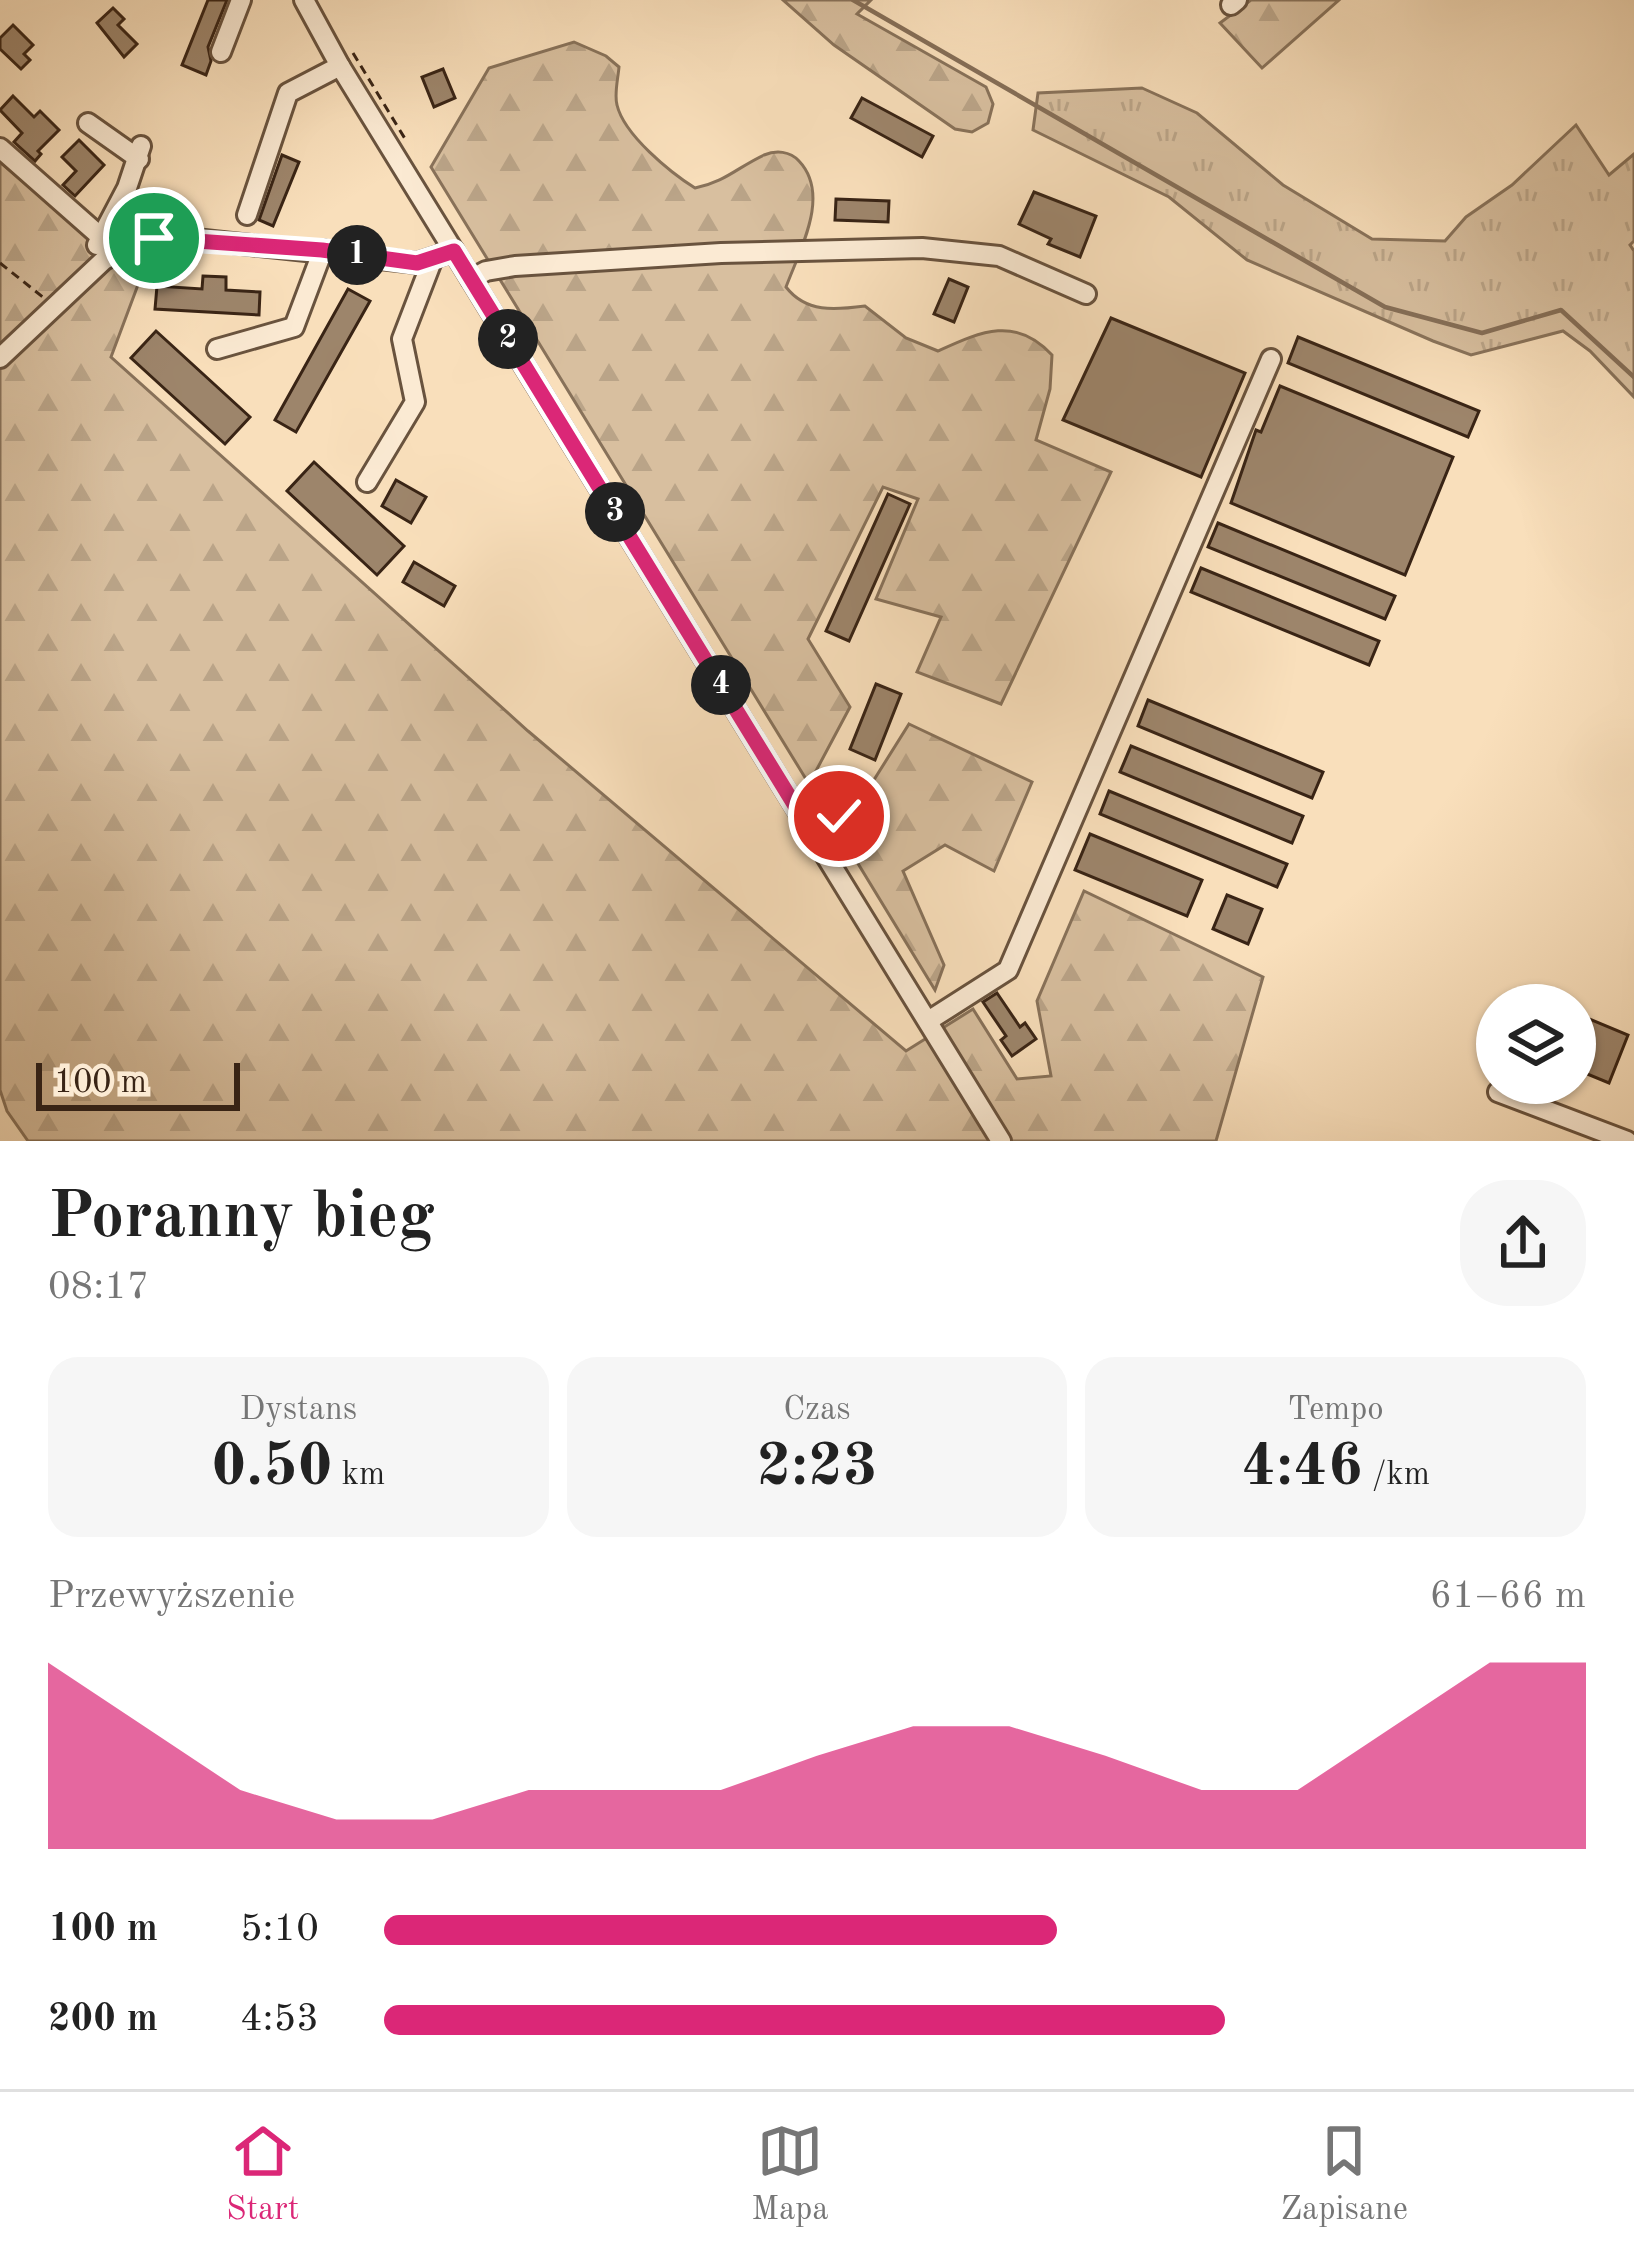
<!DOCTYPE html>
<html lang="pl">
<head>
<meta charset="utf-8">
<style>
  :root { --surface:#fff; --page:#f6f6f6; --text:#222; --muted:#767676; --line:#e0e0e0; --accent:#db2777 }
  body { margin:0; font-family:"Old Standard TT",serif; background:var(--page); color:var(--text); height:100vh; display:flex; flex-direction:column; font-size:45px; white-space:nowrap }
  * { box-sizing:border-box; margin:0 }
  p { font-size:39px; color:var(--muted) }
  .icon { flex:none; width:66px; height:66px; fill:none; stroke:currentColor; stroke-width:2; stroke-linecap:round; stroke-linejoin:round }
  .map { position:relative; height:1141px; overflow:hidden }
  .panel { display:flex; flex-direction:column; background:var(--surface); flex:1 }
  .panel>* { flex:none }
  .buttons { position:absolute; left:1476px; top:984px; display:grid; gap:24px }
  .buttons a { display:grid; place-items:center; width:120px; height:120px; border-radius:50%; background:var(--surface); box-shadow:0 3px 9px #0004; font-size:60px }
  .scale { position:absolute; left:36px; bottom:30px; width:204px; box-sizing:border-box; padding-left:12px; border:6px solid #392415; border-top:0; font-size:33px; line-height:42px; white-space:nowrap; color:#392415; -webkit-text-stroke:9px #fbead3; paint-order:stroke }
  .pin { position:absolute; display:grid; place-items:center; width:102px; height:102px; color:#fff; margin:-51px; border:6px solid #fff; border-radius:50%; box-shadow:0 3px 12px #0007 }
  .km { position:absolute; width:60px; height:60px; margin:-30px; border-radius:50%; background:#222; color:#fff; font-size:33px; line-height:60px; text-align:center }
  .round { display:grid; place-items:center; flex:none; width:126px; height:126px; border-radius:48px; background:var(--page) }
  .summary { display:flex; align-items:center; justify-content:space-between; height:204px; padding:0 48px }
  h1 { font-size:66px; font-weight:700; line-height:90px }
  .metrics { display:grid; grid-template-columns:repeat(3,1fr); gap:18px; height:204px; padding:12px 48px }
  .metrics div { display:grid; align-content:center; border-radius:30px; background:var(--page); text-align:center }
  .metrics b { font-size:60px; font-weight:700 }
  .metrics small { font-size:33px; font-weight:400 }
  .metrics p { font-size:33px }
  .chart { height:336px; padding:24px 48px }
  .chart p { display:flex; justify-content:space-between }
  .chart svg { width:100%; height:216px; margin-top:12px; fill:var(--accent); opacity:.7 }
  ul { padding:0 48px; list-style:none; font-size:39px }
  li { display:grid; grid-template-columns:192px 144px 1fr; align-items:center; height:90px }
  li i { height:30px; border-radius:15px; background:var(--accent) }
  .dock { display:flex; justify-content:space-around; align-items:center; height:168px; border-top:3px solid var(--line); background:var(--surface); font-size:33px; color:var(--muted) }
  .dock a { display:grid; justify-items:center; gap:6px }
  .dock .on { color:var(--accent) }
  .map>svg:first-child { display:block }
  .grass { fill:url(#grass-tufts); stroke:#88725a; stroke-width:3 }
  .forest { fill:url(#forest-firs); stroke:#88725a; stroke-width:3 }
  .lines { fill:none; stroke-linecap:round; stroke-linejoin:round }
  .stream { stroke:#856e57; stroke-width:4.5 }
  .building { fill:#9d856b; stroke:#392415; stroke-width:3 }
  .minor-casing { stroke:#69533e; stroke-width:24 }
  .path { stroke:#392415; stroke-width:3; stroke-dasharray:9 6; stroke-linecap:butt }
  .minor { stroke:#fbead3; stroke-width:18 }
  .route-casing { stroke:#fff; stroke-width:24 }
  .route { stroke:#db2777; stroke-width:15 }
</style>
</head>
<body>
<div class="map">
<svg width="1634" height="1141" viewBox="0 0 1634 1141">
  <defs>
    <pattern id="grass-tufts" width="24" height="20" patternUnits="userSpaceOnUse" patternTransform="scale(3)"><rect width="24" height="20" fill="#d8bf9f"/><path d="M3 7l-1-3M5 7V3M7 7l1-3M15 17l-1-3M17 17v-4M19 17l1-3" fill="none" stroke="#baa488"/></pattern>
    <pattern id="forest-firs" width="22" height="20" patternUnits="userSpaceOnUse" patternTransform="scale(3)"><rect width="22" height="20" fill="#d8bf9f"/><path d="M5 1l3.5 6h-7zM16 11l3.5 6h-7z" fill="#baa488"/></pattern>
  </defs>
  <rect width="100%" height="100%" fill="#f9dfbb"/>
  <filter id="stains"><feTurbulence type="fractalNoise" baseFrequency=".00167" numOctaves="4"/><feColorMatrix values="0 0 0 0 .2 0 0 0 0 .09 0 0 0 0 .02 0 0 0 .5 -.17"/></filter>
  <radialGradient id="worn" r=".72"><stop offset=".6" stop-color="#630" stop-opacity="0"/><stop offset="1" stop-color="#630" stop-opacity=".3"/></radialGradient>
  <path class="grass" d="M1142 88 1197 113 1283 185 1372 239 1445 241 1466 217 1512 185 1576 125 1609 175 1634 154V241L1630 245 1634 251V397L1590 351 1563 331 1471 355 1433 341 1247 260 1169 197 1033 130 1038 93Z"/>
  <g class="forest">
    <path d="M783 0H871L857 14 986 87 993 104 988 123 972 132 955 129 834 45Z"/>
    <path d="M1251 0H1339L1262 68 1220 23Z"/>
    <path d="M574 42 606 56 619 67C618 79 614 94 617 105 624 135 671 173 695 188 725 182 738 167 764 155 776 150 790 151 799 161 831 195 800 249 786 287 806 313 835 310 865 306L906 338 938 351C980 332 1015 315 1052 355L1050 389 1036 440 1111 472 1001 704 917 672 941 617 876 599 918 499 883 487 808 639 850 707 809 784 431 167 489 68Z"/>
    <path d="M0 162 105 250 142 274 111 357 528 731 906 1051 973 1009 1017 1079 1051 1076 1037 1001 1084 891 1263 977 1216 1141H28L7 1111 0 1090Z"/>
    <path d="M909 724 1032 782 994 871 945 845 903 871 944 965 935 990 840 834Z"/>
  </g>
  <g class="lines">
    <path class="stream" d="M853 0 1385 307 1482 333 1561 310 1634 377"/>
  </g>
  <g class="building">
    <path d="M208 0H227L208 47 211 61 206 75 182 65Z"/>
    <path d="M113 8 124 19 118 25 137 44 124 57 97 23Z"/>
    <path d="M13 25 33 45 24 54 30 60 21 69 0 49V38Z"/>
    <path d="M443 69 455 98 434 107 422 77Z"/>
    <path d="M13 96 34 117 40 111 59 130 38 151 41 154 35 161 14 142 22 133 0 110Z"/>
    <path d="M862 98 933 136 922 157 851 118Z"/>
    <path d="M79 140 104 165 75 196 63 185 76 171 62 157Z"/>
    <path d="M282 155 299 162 273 226 259 220Z"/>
    <path d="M1034 192 1096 216 1080 257 1048 244 1051 239 1019 224Z"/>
    <path d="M836 199 889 201 888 222 835 220Z"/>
    <path d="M203 276 226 277V290L260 292 259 315 155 309 157 286 202 289Z"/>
    <path d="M949 279 968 287 954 322 934 314Z"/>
    <path d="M348 289 370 301 296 432 275 420Z"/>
    <path d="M1111 318 1245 373 1201 477 1063 420Z"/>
    <path d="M156 331 250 417 225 444 131 358Z"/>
    <path d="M1298 337 1479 411 1468 437 1288 363Z"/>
    <path d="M1280 386 1453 457 1405 575 1231 503 1256 430 1261 432Z"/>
    <path d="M314 462 404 546 377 575 287 491Z"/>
    <path d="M396 480 426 497 411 523 382 506Z"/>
    <path d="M888 494 910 504 849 641 826 631Z"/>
    <path d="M1218 523 1395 596 1385 619 1208 547Z"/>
    <path d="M414 562 455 586 444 606 403 582Z"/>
    <path d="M1201 568 1379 641 1369 665 1191 592Z"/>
    <path d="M876 684 901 694 875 760 850 749Z"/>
    <path d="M1148 700 1323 772 1312 798 1138 726Z"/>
    <path d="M1131 746 1303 816 1292 843 1120 772Z"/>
    <path d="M1109 791 1287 864 1277 887 1100 814Z"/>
    <path d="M1090 834 1202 880 1187 916 1075 870Z"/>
    <path d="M1227 895 1262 909 1248 944 1213 929Z"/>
    <path d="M997 993 1020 1027 1025 1023 1036 1039 1012 1056 1001 1040 1006 1036 983 1002Z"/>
    <path d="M1575 1013 1628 1035 1609 1083 1575 1069Z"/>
  </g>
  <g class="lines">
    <g class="minor-casing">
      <g id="minor">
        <path d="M304 0 340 66 1001 1141"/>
        <path d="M1231 5 1237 0"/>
        <path d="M221 52 241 0"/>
        <path d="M88 123 139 159"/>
        <path d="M0 148 101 237"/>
        <path d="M247 215 288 93 340 66"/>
        <path d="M97 245 127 188 141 146"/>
        <path d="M471 279 486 271 515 266 721 253 922 248 999 256 1086 294"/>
        <path d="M217 349 294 327 323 250"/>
        <path d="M0 358 104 260 135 244 177 237 417 263 454 251"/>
        <path d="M367 482 415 402 402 339 432 261"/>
        <path d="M813 835 839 816 858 786"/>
        <path d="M928 1021 1008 970 1271 359"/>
        <path d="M1498 1092 1627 1141"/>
      </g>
    </g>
    <g class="path">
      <path d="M353 53 407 142"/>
      <path d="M0 263 44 298"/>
    </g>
    <use href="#minor" class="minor"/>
  </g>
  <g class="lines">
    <g class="route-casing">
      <path id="route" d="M154 238 322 250 417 263 454 251 813 835 839 816"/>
    </g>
    <use href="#route" class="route"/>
  </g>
  <rect width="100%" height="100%" filter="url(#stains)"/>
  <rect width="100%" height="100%" fill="url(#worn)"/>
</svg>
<div class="buttons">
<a><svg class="icon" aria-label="layers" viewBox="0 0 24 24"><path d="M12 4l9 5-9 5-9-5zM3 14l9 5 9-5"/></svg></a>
</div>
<div class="scale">100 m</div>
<div class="pin" style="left:154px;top:238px;background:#1e9e55"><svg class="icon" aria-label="arrive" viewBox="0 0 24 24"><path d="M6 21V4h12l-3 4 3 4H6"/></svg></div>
<div class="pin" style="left:839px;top:816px;background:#d93025"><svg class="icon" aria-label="check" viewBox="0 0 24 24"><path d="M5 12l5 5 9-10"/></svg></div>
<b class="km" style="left:357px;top:255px">1</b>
<b class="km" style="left:508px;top:339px">2</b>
<b class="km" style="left:615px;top:512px">3</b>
<b class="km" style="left:721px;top:685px">4</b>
</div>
<section class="panel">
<div class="summary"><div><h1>Poranny bieg</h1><p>08:17</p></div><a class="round"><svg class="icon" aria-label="share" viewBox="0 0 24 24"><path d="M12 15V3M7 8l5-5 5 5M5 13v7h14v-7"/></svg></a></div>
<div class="metrics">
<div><p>Dystans</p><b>0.50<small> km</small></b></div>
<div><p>Czas</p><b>2:23</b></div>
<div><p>Tempo</p><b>4:46<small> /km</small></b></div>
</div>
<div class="chart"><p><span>Przewyższenie</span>61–66 m</p>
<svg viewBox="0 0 160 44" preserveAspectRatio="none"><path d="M0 44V6L10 19L20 32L30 38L40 38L50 32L60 32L70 32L80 25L90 19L100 19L110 25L120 32L130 32L140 19L150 6L160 6V44z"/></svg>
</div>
<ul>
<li><b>100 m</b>5:10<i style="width:56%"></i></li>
<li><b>200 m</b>4:53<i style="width:70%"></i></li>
</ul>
</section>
<nav class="dock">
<a class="on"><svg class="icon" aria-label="home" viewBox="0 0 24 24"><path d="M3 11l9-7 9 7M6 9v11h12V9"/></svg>Start</a>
<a><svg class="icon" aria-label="map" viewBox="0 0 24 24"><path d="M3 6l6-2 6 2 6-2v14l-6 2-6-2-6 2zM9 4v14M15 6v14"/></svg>Mapa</a>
<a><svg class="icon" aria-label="saved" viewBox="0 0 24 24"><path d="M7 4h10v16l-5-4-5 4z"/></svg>Zapisane</a>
</nav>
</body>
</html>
